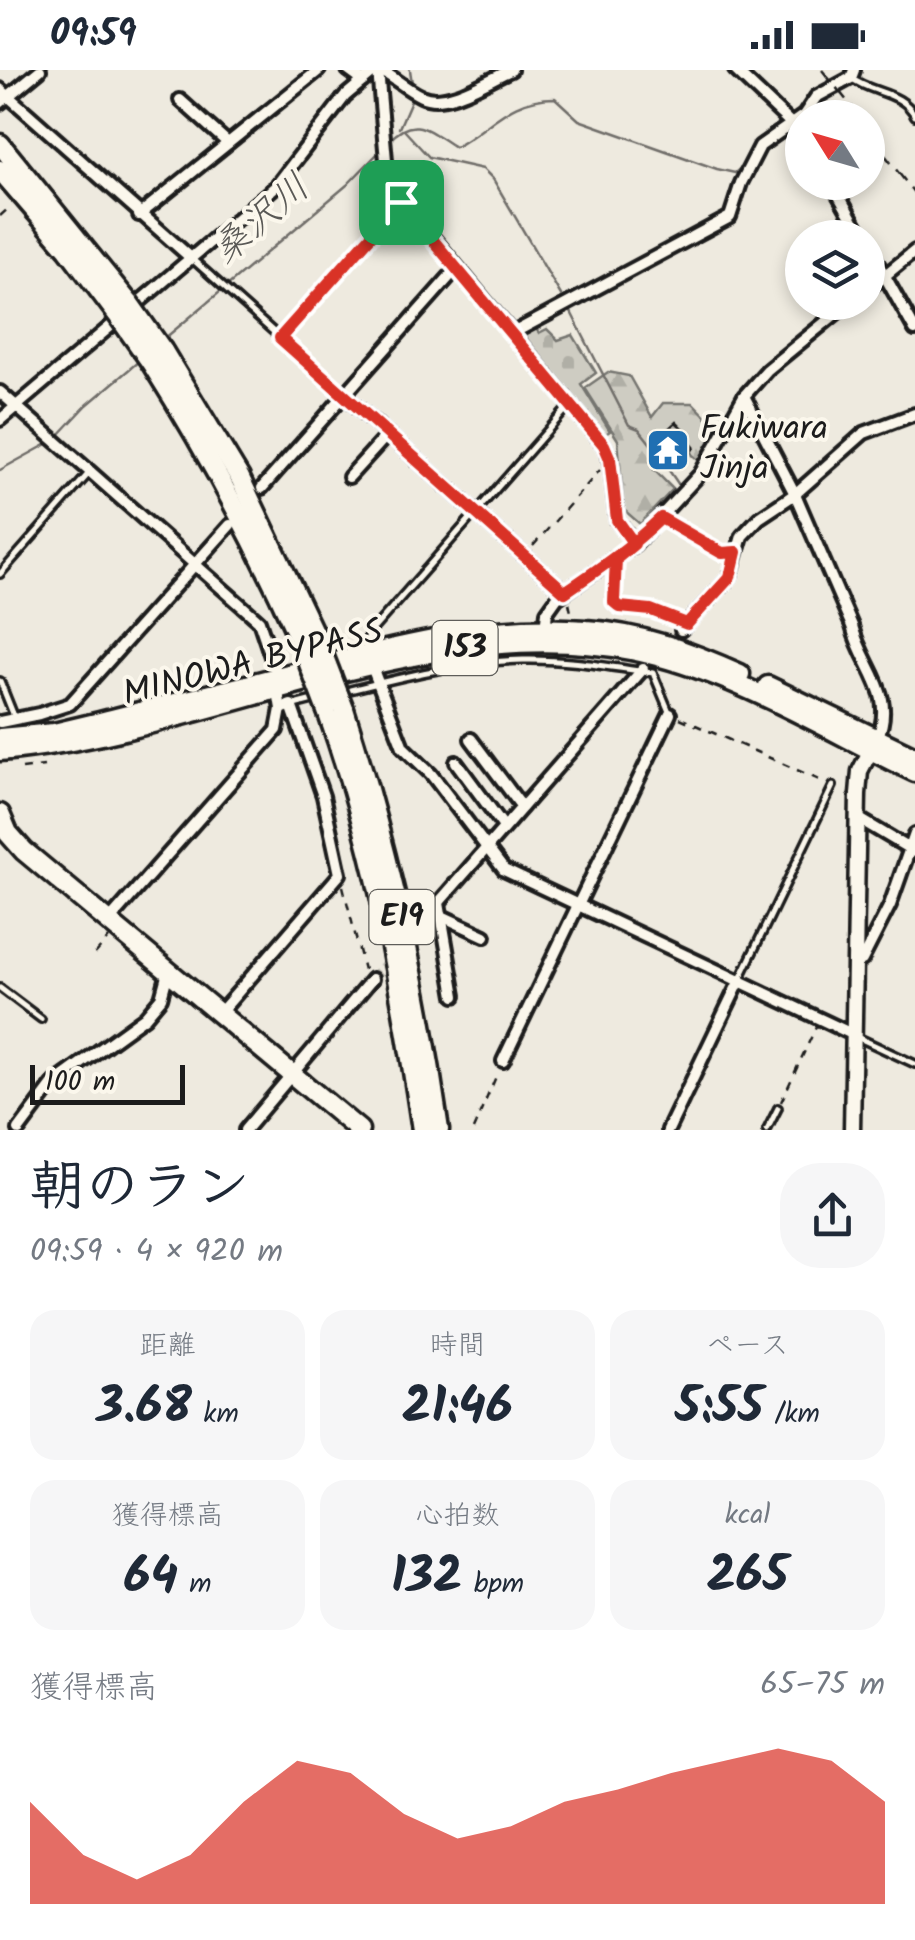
<!DOCTYPE html>
<html lang="ja">
<head>
<meta charset="utf-8">
<style>
  :root { --surface:#fff; --page:#f6f6f7; --text:#1f2937; --muted:#747a83; --accent:#d93025 }
  body { margin:0; font-family:Kalam,"Klee One",sans-serif; background:var(--page); color:var(--text); height:100vh; display:flex; flex-direction:column; font-size:38px; white-space:nowrap }
  * { box-sizing:border-box; margin:0 }
  p { font-size:32px; color:var(--muted) }
  .icon { flex:none; width:55px; height:55px; fill:none; stroke:currentColor; stroke-width:2; stroke-linecap:round; stroke-linejoin:round }
  .map { position:relative; height:1060px; overflow:hidden }
  .sheet { display:flex; flex-direction:column; background:var(--surface); flex:1 }
  .sheet>* { flex:none }
  .needle { width:65px; rotate:307deg }
  .buttons { position:absolute; left:785px; top:30px; display:grid; gap:20px }
  .buttons a { display:grid; place-items:center; width:100px; height:100px; border-radius:50%; background:var(--surface); box-shadow:0 5px 15px #0003; font-size:50px }
  .scale { position:absolute; left:30px; bottom:25px; width:155px; box-sizing:border-box; padding-left:10px; border:5px solid #1c1c1c; border-top:0; font-size:28px; line-height:35px; white-space:nowrap; color:#1c1c1c; -webkit-text-stroke:8px #fbf7ec; paint-order:stroke }
  .pin { position:absolute; display:grid; place-items:center; width:85px; height:85px; color:#fff; margin:-42px; border-radius:20px; box-shadow:0 5px 15px #0006 }
  .round { display:grid; place-items:center; flex:none; width:105px; height:105px; border-radius:40px; background:var(--page) }
  .overview { display:flex; align-items:center; justify-content:space-between; height:170px; padding:0 30px }
  h1 { font-size:55px; font-weight:700; line-height:75px }
  .stats { display:grid; grid-template-columns:repeat(3,1fr); gap:15px; height:170px; padding:10px 30px }
  .stats div { display:grid; align-content:center; border-radius:25px; background:var(--page); text-align:center }
  .stats b { font-size:50px; font-weight:700 }
  .stats small { font-size:28px; font-weight:400 }
  .stats p { font-size:28px }
  .chart { height:280px; padding:20px 30px }
  .chart p { display:flex; justify-content:space-between }
  .chart svg { width:100%; height:180px; margin-top:10px; fill:var(--accent); opacity:.7 }
  .status { display:flex; justify-content:space-between; align-items:center; height:70px; padding:0 50px; background:var(--surface); direction:ltr }
  .status svg { height:28px; fill:currentColor }
  .map>svg:first-child { display:block }
  .forest { fill:url(#forest-firs); stroke:#75746f; stroke-width:2.5 }
  .cemetery { fill:url(#cemetery-stones); stroke:#75746f; stroke-width:2.5 }
  .lines { fill:none; stroke-linecap:round; stroke-linejoin:round }
  .stream { stroke:#6f6d69; stroke-width:2.5 }
  .street-tunnel { stroke:#c4c1b8; stroke-width:10; stroke-dasharray:10 5; stroke-linecap:butt }
  .lane-casing { stroke:#1c1c1c; stroke-width:12 }
  .street-casing { stroke:#1c1c1c; stroke-width:18 }
  .secondary-casing { stroke:#1c1c1c; stroke-width:21 }
  .highway-casing { stroke:#1c1c1c; stroke-width:25 }
  .path { stroke:#1c1c1c; stroke-width:2.5; stroke-dasharray:8 8; stroke-linecap:butt }
  .lane { stroke:#fbf7ec; stroke-width:5 }
  .street { stroke:#fbf7ec; stroke-width:10 }
  .secondary { stroke:#fbf7ec; stroke-width:14 }
  .highway { stroke:#fbf7ec; stroke-width:18 }
  .rail { stroke:#1c1c1c; stroke-width:2.5; stroke-dasharray:15 8; stroke-linecap:butt }
  .highway-bridge-casing { stroke:#1c1c1c; stroke-width:25; stroke-linecap:butt }
  .highway-bridge { stroke:#fbf7ec; stroke-width:18 }
  .wall { fill:#9f9d96; stroke:#1c1c1c; stroke-width:2.5 }
  .shaded-wall { fill:#827f7a; stroke:#1c1c1c; stroke-width:2.5 }
  .building { fill:#b9b6af; stroke:#1c1c1c; stroke-width:2.5 }
  .route-casing { stroke:#fff; stroke-width:20 }
  .route { stroke:#d93025; stroke-width:12 }
  .labels { text-anchor:middle; dominant-baseline:central; stroke-width:8; stroke-linejoin:round; paint-order:stroke }
  .shield { fill:#fbf7ec; stroke:#5f5e5a; stroke-width:2.5 }
  .shield-label { font-size:32px; font-weight:bold; fill:#1c1c1c }
  .poi-label { font-size:35px; fill:#1c1c1c; stroke:#fbf7ec; text-anchor:start }
  .street-label { font-size:35px; fill:#1c1c1c; stroke:#fbf7ec }
  .water-label { font-size:38px; font-style:italic; fill:#5a5956; stroke:#fbf7ec }
</style>
</head>
<body>
<div class="status"><b>09:59</b><svg viewBox="0 0 49 12"><path d="M0 12V9h3v3zM5 12V6h3v6zM10 12V3h3v9zM15 12V0h3v12zM26 1h20v11H26zM47 4h2v5h-2z"/></svg></div>
<div class="map">
<svg width="915" height="1060" viewBox="0 0 915 1060">
  <defs>
    <pattern id="forest-firs" width="22" height="20" patternUnits="userSpaceOnUse" patternTransform="scale(2.5)"><rect width="22" height="20" fill="#ceccc2"/><path d="M5 1l3.5 6h-7zM16 11l3.5 6h-7z" fill="#b0afa6"/></pattern>
    <pattern id="cemetery-stones" width="16" height="16" patternUnits="userSpaceOnUse" patternTransform="scale(2.5)"><rect width="16" height="16" fill="#ceccc2"/><path d="M2 7V4a2 2 0 0 1 4 0v3zM10 15v-3a2 2 0 0 1 4 0v3z" fill="#b0afa6"/></pattern>
  </defs>
  <rect width="100%" height="100%" fill="#eeeadf"/>
  <filter id="ink" filterUnits="userSpaceOnUse"><feTurbulence type="fractalNoise" baseFrequency=".01" numOctaves="2"/><feDisplacementMap in="SourceGraphic" scale="20" xChannelSelector="R" yChannelSelector="G"/><feConvolveMatrix kernelMatrix="1 2 1 2 8 2 1 2 1" color-interpolation-filters="sRGB"/></filter>
  <g filter="url(#ink)">
    <path class="forest" d="M608 302 629 306 652 347 663 333H693L718 359 699 391 677 370 654 400 673 419 640 454 624 440 618 370 585 318Z"/>
    <path class="cemetery" d="M534 256 539 263 547 259 558 270 573 265 596 303 581 314 610 361 601 367 518 265Z"/>
    <g class="lines">
      <g class="stream">
        <path d="M410 0 412 13"/>
        <path d="M839 21 851 16 859 0"/>
        <path d="M809 48 827 26"/>
        <path d="M801 54 802 53"/>
        <path d="M399 58 412 28"/>
        <path d="M404 60 429 87 483 99 493 109 562 227"/>
        <path d="M389 71C414 43 429 61 455 77 491 58 509 28 555 28L579 50 717 99 735 103 746 93"/>
        <path d="M571 242 629 355 639 359 657 382"/>
        <path d="M164 269 347 115 380 81"/>
        <path d="M57 367 87 335 139 291"/>
        <path d="M666 396 679 415"/>
        <path d="M0 400 51 372"/>
      </g>
      <g class="street-tunnel">
        <path d="M405 872 427 846"/>
        <path d="M372 909 394 885"/>
      </g>
      <g class="lane-casing">
        <g id="lane">
          <path d="M851 8C872 24 902 21 915 46"/>
          <path d="M191 188 343 324"/>
          <path d="M661 448C684 462 708 484 735 483"/>
          <path d="M616 489 614 532 617 536 651 540 687 553"/>
          <path d="M0 504 90 402"/>
          <path d="M368 580V565L570 335"/>
          <path d="M0 611 14 646"/>
          <path d="M342 622C402 607 462 592 523 590 567 589 610 597 653 603L670 644"/>
          <path d="M294 635 317 629"/>
          <path d="M741 907 833 716"/>
          <path d="M0 918 41 949"/>
          <path d="M857 967 915 994"/>
          <path d="M767 1060 778 1038"/>
        </g>
      </g>
      <g class="street-casing">
        <g id="street">
          <path d="M348 0 363 11"/>
          <path d="M378 0 388 113 604 375 610 389 617 450 635 474"/>
          <path d="M380 0C394 7 406 19 421 26 447 38 487 10 511 0"/>
          <path d="M735 0 802 64"/>
          <path d="M0 19 191 188"/>
          <path d="M180 30 228 73"/>
          <path d="M0 33 40 0"/>
          <path d="M831 112 863 168"/>
          <path d="M139 145 319 0"/>
          <path d="M868 176 915 260"/>
          <path d="M868 219 915 181"/>
          <path d="M513 263 730 147 741 113 760 76 804 45 816 27 851 8 854 0"/>
          <path d="M0 322 259 551 278 607"/>
          <path d="M345 326 565 522"/>
          <path d="M744 326 795 424 852 556C863 599 897 623 877 669"/>
          <path d="M0 350 276 116 345 26 376 0"/>
          <path d="M349 407 388 364"/>
          <path d="M262 418 457 198"/>
          <path d="M545 559 547 542 557 528 635 474 700 404 744 326 767 300 850 232"/>
          <path d="M681 560 730 507 742 466 759 448 795 424 864 363 915 344"/>
          <path d="M372 597 403 677 431 704 504 800 854 965"/>
          <path d="M0 652 39 644 70 634 230 455"/>
          <path d="M471 669 522 737"/>
          <path d="M456 692 504 757"/>
          <path d="M858 748 915 782"/>
          <path d="M439 833 455 926"/>
          <path d="M427 846 643 599"/>
          <path d="M444 847 485 866"/>
          <path d="M108 852 277 660 281 639"/>
          <path d="M855 893 862 890 890 835 915 764"/>
          <path d="M219 944 340 804 323 726 291 635 281 639 278 621"/>
          <path d="M503 991 670 644"/>
          <path d="M19 1060 54 1013 145 947 161 928 168 902"/>
          <path d="M245 1060 372 909"/>
          <path d="M668 1060 740 910"/>
        </g>
      </g>
      <g class="secondary-casing">
        <path id="secondary" d="M852 1060 858 724 860 701 874 674"/>
      </g>
      <g class="highway-casing">
        <g id="highway">
          <path d="M0 74 129 233"/>
          <path d="M0 100 68 179 117 244"/>
          <path d="M163 281 240 408 319 574"/>
          <path d="M150 291C209 384 259 478 303 578"/>
          <path d="M768 616 915 687"/>
          <path d="M344 639C388 777 419 917 439 1060"/>
          <path d="M327 641C376 777 401 918 422 1060"/>
          <path d="M0 668 54 663 100 652C166 635 233 619 300 601 395 577 487 552 586 560 640 563 691 582 740 604"/>
          <path d="M0 681C207 663 423 540 631 580 732 600 823 658 915 702"/>
          <path d="M0 744 8 763 24 781 359 1060"/>
        </g>
      </g>
      <g class="path">
        <path d="M0 146 10 137"/>
        <path d="M284 264 395 138"/>
        <path d="M533 476 600 400"/>
        <path d="M569 533 571 542"/>
        <path d="M680 648 824 712"/>
        <path d="M22 699 44 696"/>
        <path d="M343 816 364 900"/>
        <path d="M95 884 109 868"/>
        <path d="M781 1032 816 957"/>
        <path d="M473 1060 498 1002"/>
      </g>
      <use href="#lane" class="lane"/>
      <use href="#street" class="street"/>
      <use href="#secondary" class="secondary"/>
      <use href="#highway" class="highway"/>
      <g class="rail">
        <path d="M822 0 861 48"/>
        <path d="M868 63 915 124"/>
      </g>
      <g class="highway-bridge-casing">
        <g id="highway-bridge">
          <path d="M129 233 163 281"/>
          <path d="M117 244 150 291"/>
          <path d="M319 574 344 639"/>
          <path d="M303 578 327 641"/>
        </g>
      </g>
      <use href="#highway-bridge" class="highway-bridge"/>
    </g>
    <path class="wall" d="M667 360 690 366 688 370 694 377 683 394 678 397 671 389 667 392 665 388 658 394 652 388 658 379 656 376Z"/>
    <g class="shaded-wall">
      <path d="M676 372 665 388 658 394 669 378Z"/>
      <path d="M694 377 683 394 678 397 689 381Z"/>
    </g>
    <path class="building" d="M676 352 690 366 687 369 694 377 689 381 683 372 679 375 676 372 669 378 664 371 672 365 667 360Z"/>
  </g>
  <g class="lines" filter="url(#ink)">
    <g class="route-casing">
      <path id="route" d="M401 132 280 268 565 522C599 499 631 477 661 448L722 483 736 482 730 507 687 554 651 540 620 537 614 532 616 489 634 474 617 450 610 389 604 375 401 132"/>
    </g>
    <use href="#route" class="route"/>
  </g>
  <defs>
    <g id="temple-square" transform="scale(2.25)"><rect x="-9" y="-9" width="18" height="18" rx="4" fill="#1f6fb2" stroke="#fbf7ec"/><path d="M0-6L5-2H3V0L6.5 2.5H4V6H1.5V3h-3V6H-4V2.5H-6.5L-3 0V-2H-5Z" fill="#fff"/></g>
  </defs>
  <g fill-rule="evenodd">
    <use href="#temple-square" x="668" y="380"/>
  </g>
  <g class="labels">
    <g class="shield">
      <rect x="432.5" y="551" width="65" height="54" rx="8"/>
      <rect x="369.5" y="820" width="65" height="54" rx="8"/>
    </g>
    <g class="shield-label">
      <text x="465" y="578">153</text>
      <text x="402" y="847">E19</text>
    </g>
    <g class="poi-label">
      <text x="700" y="360">Fukiwara<tspan x="700" dy="40">Jinja</tspan></text>
    </g>
    <g class="street-label">
      <text transform="translate(253 594) rotate(-14)">MINOWA BYPASS</text>
    </g>
    <g class="water-label">
      <text transform="translate(262 150) rotate(-41)">桑沢川</text>
    </g>
  </g>
</svg>
<div class="buttons">
<a><svg class="needle" viewBox="-14 -14 28 28"><path d="M0-13l5 13h-10z" fill="#e53935"/><path d="M0 13l5-13h-10z" fill="#747a83"/></svg></a>
<a><svg class="icon" aria-label="layers" viewBox="0 0 24 24"><path d="M12 4l9 5-9 5-9-5zM3 14l9 5 9-5"/></svg></a>
</div>
<div class="scale">100 m</div>
<div class="pin" style="left:401px;top:132px;background:#1e9e55"><svg class="icon" aria-label="arrive" viewBox="0 0 24 24"><path d="M6 21V4h12l-3 4 3 4H6"/></svg></div>
</div>
<section class="sheet">
<div class="overview"><div><h1>朝のラン</h1><p>09:59 · 4 × 920 m</p></div><a class="round"><svg class="icon" aria-label="share" viewBox="0 0 24 24"><path d="M12 15V3M7 8l5-5 5 5M5 13v7h14v-7"/></svg></a></div>
<div class="stats">
<div><p>距離</p><b>3.68<small> km</small></b></div>
<div><p>時間</p><b>21:46</b></div>
<div><p>ペース</p><b>5:55<small> /km</small></b></div>
</div>
<div class="stats">
<div><p>獲得標高</p><b>64<small> m</small></b></div>
<div><p>心拍数</p><b>132<small> bpm</small></b></div>
<div><p>kcal</p><b>265</b></div>
</div>
<div class="chart"><p><span>獲得標高</span>65–75 m</p>
<svg viewBox="0 0 160 44" preserveAspectRatio="none"><path d="M0 44V19L10 32L20 38L30 32L40 19L50 9L60 12L70 22L80 28L90 25L100 19L110 16L120 12L130 9L140 6L150 9L160 19V44z"/></svg>
</div>
</section>
</body>
</html>
